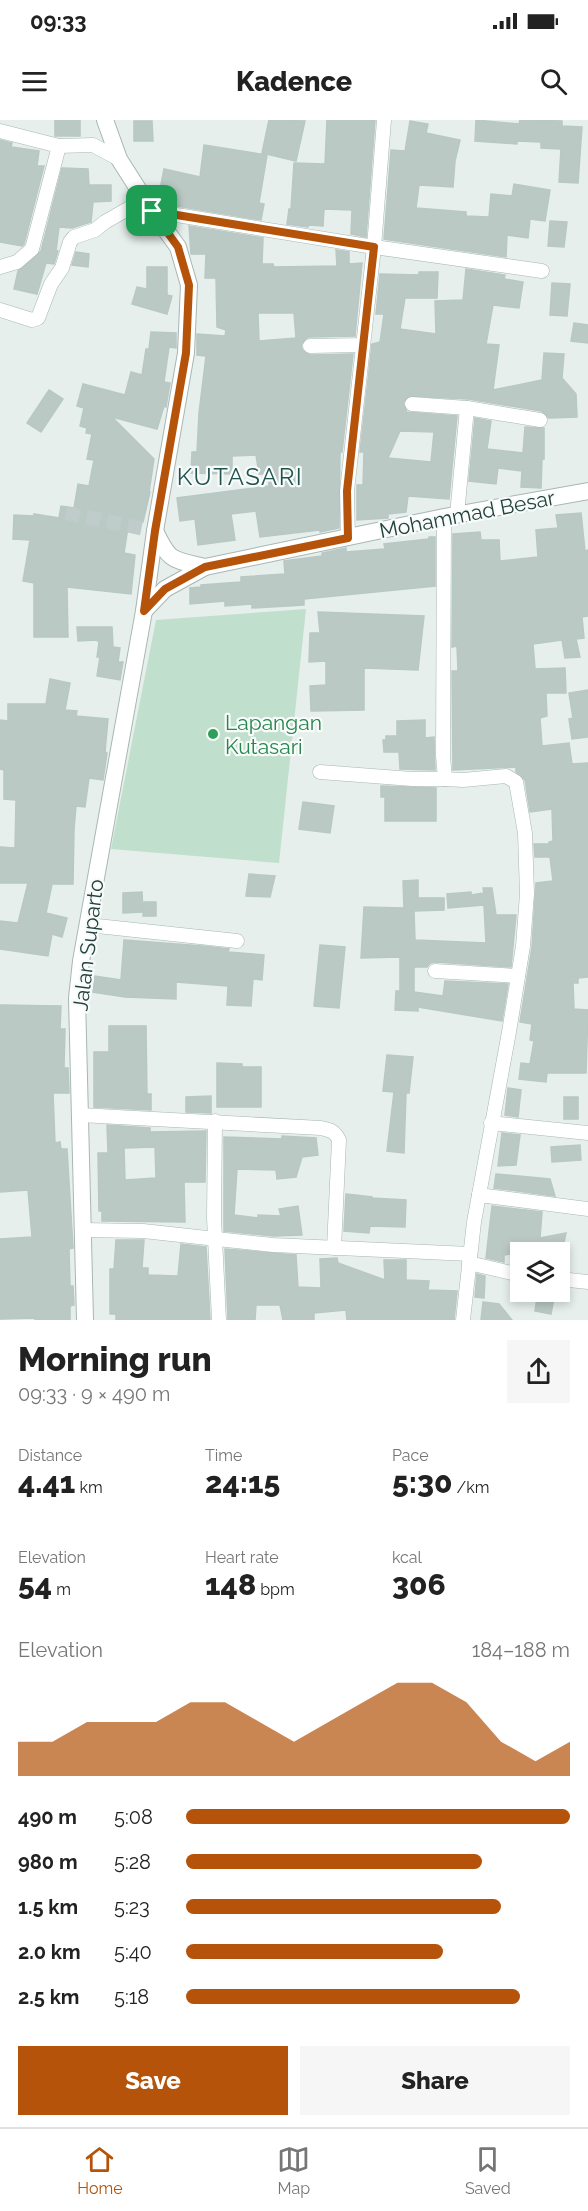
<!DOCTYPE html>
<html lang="en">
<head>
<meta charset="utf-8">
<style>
  :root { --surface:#fff; --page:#f6f6f6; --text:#222; --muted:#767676; --line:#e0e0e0; --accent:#b45309 }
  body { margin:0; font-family:Raleway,sans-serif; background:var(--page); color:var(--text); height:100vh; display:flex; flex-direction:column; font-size:22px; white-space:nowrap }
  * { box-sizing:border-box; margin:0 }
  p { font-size:20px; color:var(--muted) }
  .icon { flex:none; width:33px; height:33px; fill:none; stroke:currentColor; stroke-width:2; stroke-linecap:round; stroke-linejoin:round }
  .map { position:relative; height:1200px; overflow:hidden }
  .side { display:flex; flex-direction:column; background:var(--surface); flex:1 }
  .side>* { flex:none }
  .fabs { position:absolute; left:510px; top:1122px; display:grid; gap:12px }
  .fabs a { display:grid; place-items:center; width:60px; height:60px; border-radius:0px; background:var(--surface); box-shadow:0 3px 9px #0003; font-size:30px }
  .pin { position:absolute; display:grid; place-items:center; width:51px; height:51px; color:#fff; margin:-26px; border-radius:12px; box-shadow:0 3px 9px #0006 }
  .round { display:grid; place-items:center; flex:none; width:63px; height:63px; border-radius:0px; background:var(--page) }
  .summary { display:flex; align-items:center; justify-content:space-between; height:102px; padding:0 18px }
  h1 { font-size:33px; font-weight:800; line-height:45px }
  .figures { display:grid; grid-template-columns:repeat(3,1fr); gap:9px; height:102px; padding:6px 18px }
  .figures div { display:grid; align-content:center }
  .figures b { font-size:30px; font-weight:800 }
  .figures small { font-size:16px; font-weight:400 }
  .figures p { font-size:16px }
  .chart { height:168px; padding:12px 18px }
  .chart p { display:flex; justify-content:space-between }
  .chart svg { width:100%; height:108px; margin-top:6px; fill:var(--accent); opacity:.7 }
  .action { display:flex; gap:12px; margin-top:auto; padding:12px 18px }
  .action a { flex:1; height:69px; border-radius:0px; background:var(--accent); color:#fff; font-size:24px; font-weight:800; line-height:69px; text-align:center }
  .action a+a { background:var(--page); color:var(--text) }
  ul { padding:0 18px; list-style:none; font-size:20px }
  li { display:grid; grid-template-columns:96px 72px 1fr; align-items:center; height:45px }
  li i { height:15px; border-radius:8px; background:var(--accent) }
  .status { display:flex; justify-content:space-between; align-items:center; height:42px; padding:0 30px; background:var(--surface); direction:ltr }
  .status svg { height:16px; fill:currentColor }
  header { display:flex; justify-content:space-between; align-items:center; height:78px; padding:0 18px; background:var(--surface); font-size:27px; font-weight:800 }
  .dock { display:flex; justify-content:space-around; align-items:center; height:84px; border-top:2px solid var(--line); background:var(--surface); font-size:16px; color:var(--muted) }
  .dock a { display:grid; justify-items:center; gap:3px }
  .dock .selected { color:var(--accent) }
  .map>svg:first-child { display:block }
  .green { fill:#c0dfcd }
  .building { fill:#bbc9c5; stroke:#b8c8c4; stroke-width:1.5; fill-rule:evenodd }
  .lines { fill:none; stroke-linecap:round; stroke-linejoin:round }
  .minor-tunnel { stroke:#bfccc9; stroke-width:14; stroke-dasharray:14 7; stroke-linecap:butt }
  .minor-casing { stroke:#a8b7b4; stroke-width:15 }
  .tertiary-casing { stroke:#a8b7b4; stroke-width:18 }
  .minor { stroke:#fff; stroke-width:14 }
  .tertiary { stroke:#fff; stroke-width:16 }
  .route-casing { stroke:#fff; stroke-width:12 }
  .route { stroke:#b45309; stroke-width:8 }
  .leisure-dot { fill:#2e9e5b; stroke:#f7fbf9; stroke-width:2 }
  .labels { text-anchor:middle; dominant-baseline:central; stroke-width:4.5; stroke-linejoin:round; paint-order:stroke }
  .street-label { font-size:21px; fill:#25413d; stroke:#f7fbf9 }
  .leisure-label { font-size:21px; fill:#27864d; stroke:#f7fbf9; text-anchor:start }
  .quarter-label { font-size:24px; letter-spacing:1.5px; fill:#21534e; stroke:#f7fbf9 }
</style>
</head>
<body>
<div class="status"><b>09:33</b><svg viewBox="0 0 49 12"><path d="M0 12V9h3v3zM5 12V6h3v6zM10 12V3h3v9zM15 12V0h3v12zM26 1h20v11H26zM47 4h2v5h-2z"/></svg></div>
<header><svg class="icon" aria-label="menu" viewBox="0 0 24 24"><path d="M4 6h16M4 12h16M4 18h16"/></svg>Kadence<svg class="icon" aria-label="search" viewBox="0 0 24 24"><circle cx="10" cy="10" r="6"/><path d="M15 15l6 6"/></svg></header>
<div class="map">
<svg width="588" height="1200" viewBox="0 0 588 1200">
  <rect width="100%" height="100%" fill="#e6efec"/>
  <path class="green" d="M306 489 279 743 111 729 156 500Z"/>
  <g class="building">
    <rect x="55" y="0" width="25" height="16"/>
    <path d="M269 0 305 1 296 41 262 33Z"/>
    <path d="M327 0H375L366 117 351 114 352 90 324 89 323 106 309 105 308 107 287 104 289 89H291L294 43 325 44Z"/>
    <path d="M476 0 519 4 520 0 562 1V6L582 7 578 63 559 62 561 29 541 28V22L517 21V24L475 21Z"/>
    <path d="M134 1H152L153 21H134Z"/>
    <path d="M410 1 428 4 426 13 460 20 455 41 453 67 419 65 416 88 466 92V96L489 97 491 74 512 76 514 64 550 70 545 101 530 99 528 118 507 115 506 137 384 119 391 30 405 31Z"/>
    <path d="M0 20 12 23 11 27 39 31 37 46H44L24 124 22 126 0 122Z"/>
    <path d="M204 25 267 35 259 83 264 84 261 100 159 83 158 80 164 49 200 57Z"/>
    <path d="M62 48 88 49 89 65H111V81L93 82 91 102 72 108 59 107 56 131H58L54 144 46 143 37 174 14 169 18 151 41 131Z"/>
    <path d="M550 101 567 102 564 127 548 126Z"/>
    <path d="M189 106 263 118 262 144H273L274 147 337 146 336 130 349 132V144L362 143 355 216 309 217 305 219 301 226 303 231 310 235 353 234 342 332H340L339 408 320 412V410L260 417 256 391 231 394 235 420 198 425 195 399 180 401 177 378 269 366V354H259L256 335 232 336V354L191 353 192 332H197L199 293 206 236 197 235V214L225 216 226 210 217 207 216 158H205L206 134H191ZM258 193H294L296 218 259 221Z"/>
    <path d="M76 132 89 134 88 147 72 145Z"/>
    <path d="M147 147H167V175L172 176 167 194 132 184 137 167 147 169Z"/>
    <path d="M466 149 505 155 504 159 523 162 519 188 493 185 486 224 499 225 493 270 542 260 544 233 564 234 562 258 576 274 577 297 549 298 541 291 468 279 409 276 403 283 407 292 457 296 449 379 408 376 406 392 388 394V398L357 400V365H363L364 332H360L372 224 380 222 384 194H376L380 154 419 155V152H438L437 178H405L400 209 436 214 435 181 463 180ZM400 311 434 312 431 342 388 338Z"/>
    <path d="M552 163 570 164 567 196 550 195Z"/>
    <path d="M574 203 588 205V223L571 221Z"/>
    <path d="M151 212 176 213V228L169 227 164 262 170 263 166 287 164 286 157 309 112 297 154 339 149 372H150L143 402 129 401 124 433 135 435 131 474 67 467 68 517H34V463L23 461 30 420 13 419 14 395 34 396V394L59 398 61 386 74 388 78 364 89 366 94 340 87 339 92 314 86 313 87 308 80 306 84 288 77 286 83 264 125 275 131 252 142 255 146 229H149Z"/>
    <path d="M49 270 63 279 41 312 27 303Z"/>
    <path d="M475 298 491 301 487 329 523 333 525 307 544 308V339H542L541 368 521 367 522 351 498 348 496 364 469 361Z"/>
    <path d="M581 393 585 431 588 430V496L582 497 584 518 576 519 580 537 565 538 562 520 533 524 535 549 565 548 566 573H546L547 596 540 598 542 626 569 623 572 644 588 643V857L578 858V863H573L574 889 588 890 586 953H547L546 962 519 959 521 943 530 944 534 921 530 920 532 904 520 902 532 827 536 763 553 761 550 737H535L534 724H549V722L553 721 552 689 530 692 525 660 516 652V647L453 650 452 551H458L457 526 452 527 453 414 480 412 481 420H499L500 441 538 437 536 410 558 408 556 395Z"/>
    <path d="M429 417H435V466L304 479V485L252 488V484L225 486V481L190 484V468L201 467V465L241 462V457L285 454 284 441 322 436V433L346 428V432L385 429 384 424 429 419Z"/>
    <path d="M318 492 424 496 418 550 364 548V590L311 591 310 566 326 565V541L309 542 310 513H320Z"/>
    <path d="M77 507H112L113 527 120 528 118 542H123L120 560 97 556 100 537H97L99 522 96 520 78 521Z"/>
    <path d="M50 559 70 563 65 590 77 591 76 596 108 599 105 632 107 633 103 660 89 658 85 687 76 686 74 709 73 764H52L46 793 67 798 62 817 52 814 48 836 0 829V801L18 803 28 763H0V727L15 728 16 680 4 679V650L0 649V600L8 601V584H46Z"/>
    <path d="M588 570V617L572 619 569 599 573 598 569 573Z"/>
    <path d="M425 600V618L434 617 435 650 400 649 399 632H384L383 620H386V616H397V601Z"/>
    <path d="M381 666 436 668V701H385V677H381Z"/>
    <path d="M303 682 334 686 330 713 299 709Z"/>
    <path d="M249 754 275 756 270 777 246 776Z"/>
    <path d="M418 760V778H444V790L414 791 415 820 486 823 484 785 448 788 447 774 471 772V775L484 773 483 768H492L496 795H516L511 847 436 842 430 843 427 847H414V872L443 876 445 861 508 864 502 901 418 887V891L395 890 396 871H400V837L361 838 364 787 404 788 403 761Z"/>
    <path d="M142 772 143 792 123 793V773Z"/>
    <path d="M144 782H156V796H143Z"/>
    <path d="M124 820 203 826 229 829 228 832 264 835 262 860 253 859 251 886 227 885 228 866 176 862V879L125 877 93 872 95 856 121 860Z"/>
    <path d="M320 825 345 827 339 888 314 886Z"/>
    <path d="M0 885 61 886 60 909H65L64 948H68L69 973H53L55 1023 60 1022 61 1029H67L73 1128 69 1129 70 1166H73L74 1185 70 1186V1200H35V1198L0 1199V1119L32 1117 28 1070 0 1072Z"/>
    <path d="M109 906H146L147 974H151V990L94 987V932H109Z"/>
    <path d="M387 935 413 937 409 973H406L404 1033 387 1031 394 972 383 971Z"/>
    <path d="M217 943 242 944V947H261V987H217Z"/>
    <path d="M508 968 521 970 518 997 505 995Z"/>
    <path d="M211 976V993L186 992V977Z"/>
    <rect x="564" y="977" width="14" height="22"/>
    <path d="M107 1005 150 1008V1012L206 1011 205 1062H184L185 1102 102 1101V1091H99L98 1033H108ZM155 1027 156 1058 125 1060 124 1028Z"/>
    <path d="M502 1013 520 1015 516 1045 498 1046Z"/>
    <path d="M282 1016 316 1018 318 1035 302 1037 296 1057 277 1059 276 1050 237 1049 234 1095 258 1098V1095L281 1096 279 1089 298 1086 302 1115 274 1116 224 1111V1017L282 1019Z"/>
    <path d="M580 1025 581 1040 552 1042 551 1027Z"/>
    <path d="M496 1054 550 1059 555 1076 494 1068Z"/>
    <path d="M346 1074 372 1077V1078L406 1080 405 1107 370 1106 369 1113 344 1111Z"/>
    <path d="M492 1086 542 1092 540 1118 566 1113 562 1132H520L504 1135V1142L486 1138Z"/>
    <path d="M116 1120H144L142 1148H148V1155L178 1156 181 1124 206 1127 210 1200H116V1194H110V1149H114Z"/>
    <path d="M225 1129 296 1135 298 1167 321 1168 320 1139 337 1138 338 1143 385 1160 384 1140H406V1160L429 1161 428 1170 457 1171 454 1200H347L346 1190 314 1193V1200H283L280 1185H256L255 1200H228Z"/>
    <path d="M477 1154 485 1156 484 1178 475 1177Z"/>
    <path d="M538 1172H555L551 1194 535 1191Z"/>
    <path d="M483 1182 499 1184 512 1200H481Z"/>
  </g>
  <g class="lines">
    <path class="minor-tunnel" d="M66 393 155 411"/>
    <g class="minor-casing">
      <g id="minor">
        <path d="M0 11 59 26 93 25 119 39"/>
        <path d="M152 91 374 127 542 151"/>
        <path d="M0 147 17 142 32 129 59 26"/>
        <path d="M0 190 32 200 38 198 51 164 62 148 70 122 74 117 95 110 105 102 145 79"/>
        <path d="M310 226 363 225"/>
        <path d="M412 284 467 288 540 300"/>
        <path d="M457 395 467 288"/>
        <path d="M444 397 443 636 445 659 463 660 506 656 516 662 525 713 527 774 523 826 509 912 474 1102 463 1200"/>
        <path d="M348 418 347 371 374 127 384 0"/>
        <path d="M320 652 412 659H445"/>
        <path d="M88 805 237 821"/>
        <path d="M435 851 518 856"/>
        <path d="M80 995 321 1008C330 1010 335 1011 339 1020L334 1128"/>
        <path d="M215 1001 214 1098 219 1200"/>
        <path d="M491 1003 588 1013"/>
        <path d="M479 1075 588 1089"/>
        <path d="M83 1110 143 1111 273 1125 470 1134"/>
        <path d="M469 1143 520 1155"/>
        <path d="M560 1159 588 1162"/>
      </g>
    </g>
    <g class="tertiary-casing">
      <g id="tertiary">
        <path d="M155 411C170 442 171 439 205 447"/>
        <path d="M144 491 165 469 205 447 444 397 588 371"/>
        <path d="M85 1200 77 878 81 841 144 491 155 411 186 233 189 165 178 127 152 91 119 39 105 0"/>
      </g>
    </g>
    <use href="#minor" class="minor"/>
    <use href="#tertiary" class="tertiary"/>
  </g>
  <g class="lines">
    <g class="route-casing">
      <path id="route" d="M152 91 374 127 347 371 348 418 205 447 165 469 144 491 155 411 186 233 189 165 178 127Z"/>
    </g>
    <use href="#route" class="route"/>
  </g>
  <circle class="leisure-dot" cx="213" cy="614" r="6"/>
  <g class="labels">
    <g class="street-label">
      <text transform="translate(467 394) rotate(-11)">Mohammad Besar</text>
      <text transform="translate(88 825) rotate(-83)">Jalan Suparto</text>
    </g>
    <g class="leisure-label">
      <text x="225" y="602">Lapangan<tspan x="225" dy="24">Kutasari</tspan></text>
    </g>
    <g class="quarter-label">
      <text x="240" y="356">KUTASARI</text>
    </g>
  </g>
</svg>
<div class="fabs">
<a><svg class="icon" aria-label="layers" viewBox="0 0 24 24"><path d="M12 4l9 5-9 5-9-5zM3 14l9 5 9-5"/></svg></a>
</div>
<div class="pin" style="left:152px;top:91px;background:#1e9e55"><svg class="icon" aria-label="arrive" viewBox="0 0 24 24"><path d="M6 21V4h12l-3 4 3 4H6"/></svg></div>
</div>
<section class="side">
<div class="summary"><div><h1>Morning run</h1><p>09:33 · 9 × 490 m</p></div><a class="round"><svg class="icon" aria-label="share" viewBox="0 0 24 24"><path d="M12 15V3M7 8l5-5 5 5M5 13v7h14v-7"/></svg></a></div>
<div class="figures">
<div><p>Distance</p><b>4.41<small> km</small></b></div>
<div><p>Time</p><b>24:15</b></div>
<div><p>Pace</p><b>5:30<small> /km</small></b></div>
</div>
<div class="figures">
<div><p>Elevation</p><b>54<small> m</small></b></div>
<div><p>Heart rate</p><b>148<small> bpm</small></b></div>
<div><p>kcal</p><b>306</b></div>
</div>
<div class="chart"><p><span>Elevation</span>184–188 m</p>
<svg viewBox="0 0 160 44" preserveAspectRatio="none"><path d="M0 44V30L10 30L20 22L30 22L40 22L50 14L60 14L70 22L80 30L90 22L100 14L110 6L120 6L130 14L140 30L150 38L160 30V44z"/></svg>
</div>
<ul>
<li><b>490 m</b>5:08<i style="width:100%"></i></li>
<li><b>980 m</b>5:28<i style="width:77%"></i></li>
<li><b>1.5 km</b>5:23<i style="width:82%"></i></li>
<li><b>2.0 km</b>5:40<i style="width:67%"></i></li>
<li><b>2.5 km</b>5:18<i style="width:87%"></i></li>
</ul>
<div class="action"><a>Save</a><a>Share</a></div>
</section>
<nav class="dock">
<a class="selected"><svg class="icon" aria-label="home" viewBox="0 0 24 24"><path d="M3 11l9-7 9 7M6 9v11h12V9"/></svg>Home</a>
<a><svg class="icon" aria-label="map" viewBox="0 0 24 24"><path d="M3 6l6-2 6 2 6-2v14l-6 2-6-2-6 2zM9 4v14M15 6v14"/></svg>Map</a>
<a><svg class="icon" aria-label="saved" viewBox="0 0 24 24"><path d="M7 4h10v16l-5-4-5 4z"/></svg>Saved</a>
</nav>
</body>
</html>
